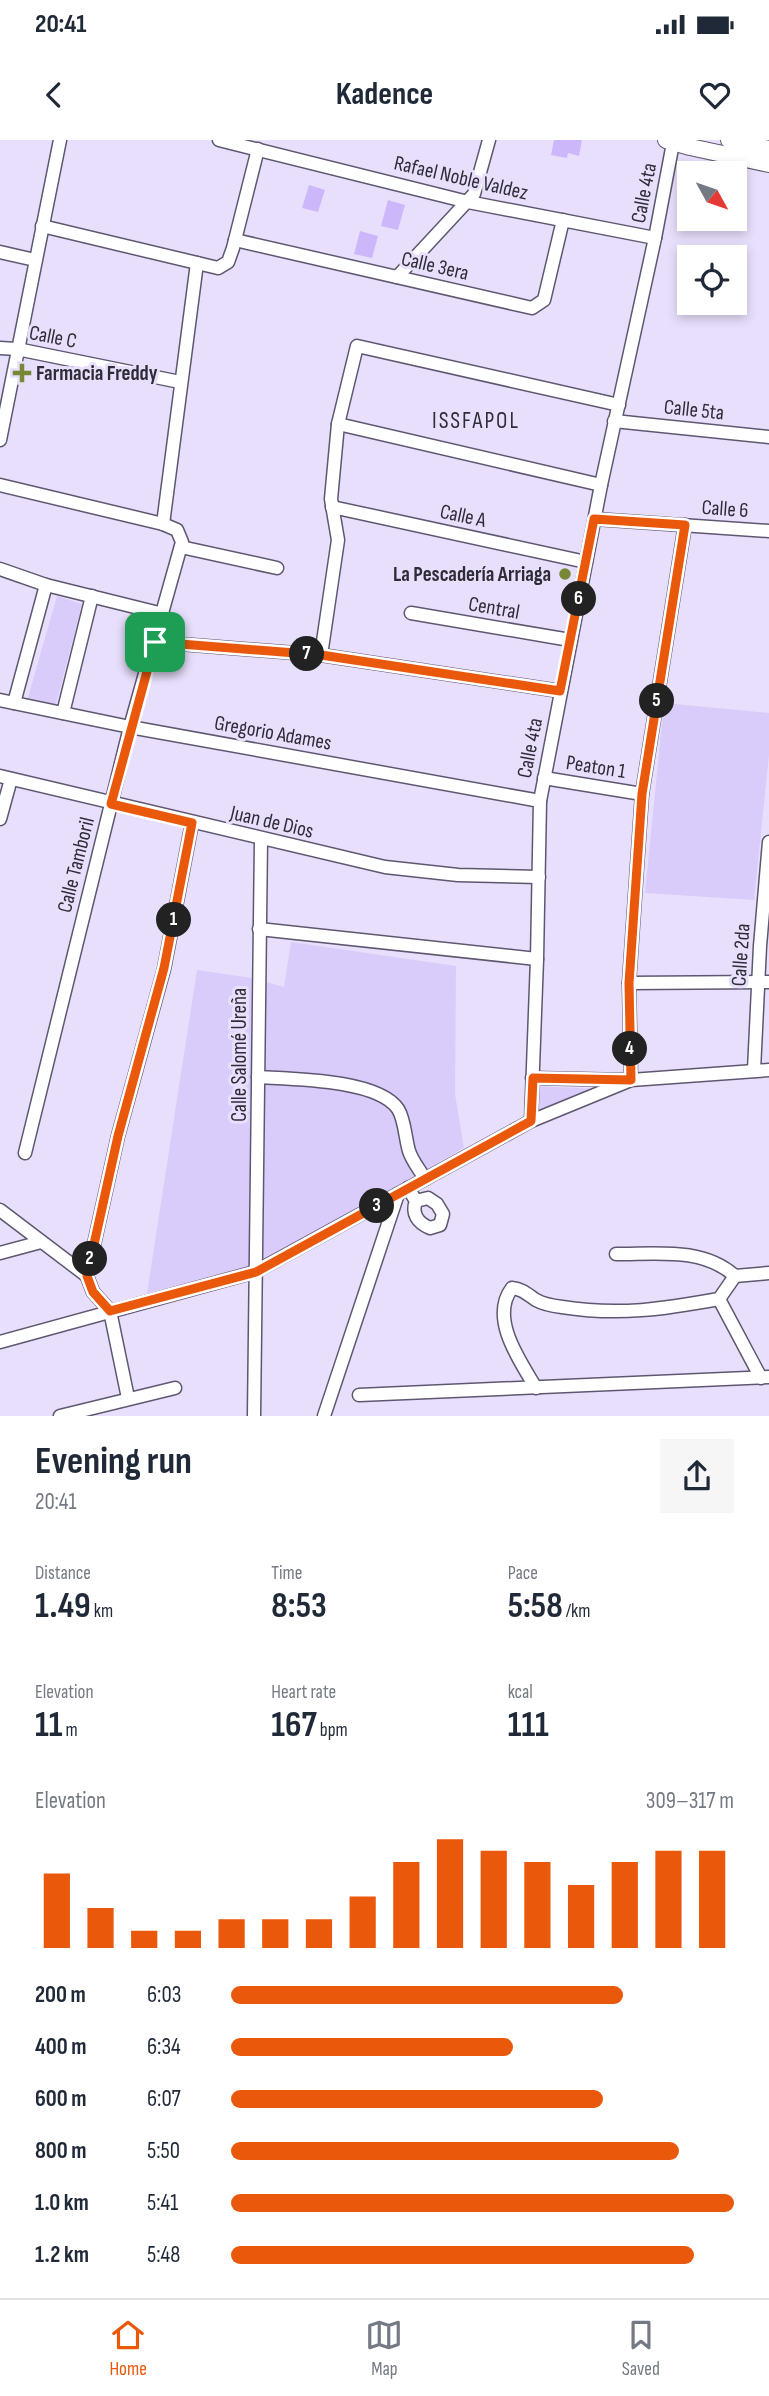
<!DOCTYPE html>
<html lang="en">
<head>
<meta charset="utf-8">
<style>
  :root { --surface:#fff; --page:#f6f6f7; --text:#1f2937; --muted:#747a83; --line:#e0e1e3; --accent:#ea580c }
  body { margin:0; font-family:"Sofia Sans Condensed",sans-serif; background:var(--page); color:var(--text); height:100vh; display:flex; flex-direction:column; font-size:26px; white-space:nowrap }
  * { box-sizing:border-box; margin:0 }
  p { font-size:23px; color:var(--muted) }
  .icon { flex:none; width:38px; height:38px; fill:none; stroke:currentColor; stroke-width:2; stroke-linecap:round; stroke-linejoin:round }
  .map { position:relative; height:1276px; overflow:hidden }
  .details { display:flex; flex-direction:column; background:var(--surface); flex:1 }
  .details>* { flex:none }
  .needle { width:46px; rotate:130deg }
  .buttons { position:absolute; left:677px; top:21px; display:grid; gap:14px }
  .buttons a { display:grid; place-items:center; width:70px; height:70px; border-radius:0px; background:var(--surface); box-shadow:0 4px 10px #0003; font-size:35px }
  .pin { position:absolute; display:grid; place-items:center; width:60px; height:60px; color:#fff; margin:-30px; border-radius:14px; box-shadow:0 4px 10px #0006 }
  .km { position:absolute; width:35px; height:35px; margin:-18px; border-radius:50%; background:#222; color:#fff; font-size:19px; line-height:35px; text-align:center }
  .round { display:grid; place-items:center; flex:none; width:74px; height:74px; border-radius:0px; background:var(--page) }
  .head { display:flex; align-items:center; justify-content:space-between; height:119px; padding:0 35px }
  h1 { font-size:38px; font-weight:700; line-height:52px }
  .stats { display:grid; grid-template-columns:repeat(3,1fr); gap:10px; height:119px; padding:7px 35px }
  .stats div { display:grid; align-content:center }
  .stats b { font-size:35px; font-weight:700 }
  .stats small { font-size:19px; font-weight:400 }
  .stats p { font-size:19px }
  .chart { height:196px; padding:14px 35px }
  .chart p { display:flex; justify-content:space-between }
  .chart svg { width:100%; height:126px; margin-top:7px; stroke:var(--accent); stroke-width:6 }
  ul { padding:0 35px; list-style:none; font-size:23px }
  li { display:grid; grid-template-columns:112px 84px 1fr; align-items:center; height:52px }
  li i { height:18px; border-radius:9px; background:var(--accent) }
  .status { display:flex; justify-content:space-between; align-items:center; height:49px; padding:0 35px; background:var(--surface); direction:ltr }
  .status svg { height:19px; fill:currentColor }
  header { display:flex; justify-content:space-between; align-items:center; height:91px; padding:0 35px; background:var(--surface); font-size:32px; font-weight:700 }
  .dock { display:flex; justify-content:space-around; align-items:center; height:98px; border-top:2px solid var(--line); background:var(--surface); font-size:19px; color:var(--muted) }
  .dock a { display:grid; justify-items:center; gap:4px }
  .dock .active { color:var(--accent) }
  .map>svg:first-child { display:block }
  .green { fill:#daccfa }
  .building { fill:#cdb7fb }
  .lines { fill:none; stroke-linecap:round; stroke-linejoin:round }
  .minor-casing { stroke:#5f5770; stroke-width:15 }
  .major-casing { stroke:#5f5770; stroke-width:18 }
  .minor { stroke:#fff; stroke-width:12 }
  .major { stroke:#fff; stroke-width:16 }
  .route-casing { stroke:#fff; stroke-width:14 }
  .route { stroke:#ea580c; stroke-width:9 }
  .poi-dot { fill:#778735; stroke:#e8dffc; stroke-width:2.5 }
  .labels { text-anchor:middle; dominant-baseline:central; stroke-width:6; stroke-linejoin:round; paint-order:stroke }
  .street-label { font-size:21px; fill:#2f2c37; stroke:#e8dffc }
  .poi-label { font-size:21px; font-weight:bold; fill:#2f2c37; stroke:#e8dffc; text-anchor:start }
  .neighbourhood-label { font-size:23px; letter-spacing:2px; fill:#2f2c37; stroke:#e8dffc }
</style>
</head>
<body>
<div class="status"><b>20:41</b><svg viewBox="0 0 49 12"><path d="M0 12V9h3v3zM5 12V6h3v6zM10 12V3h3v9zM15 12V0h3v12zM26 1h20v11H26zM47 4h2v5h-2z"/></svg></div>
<header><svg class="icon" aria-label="back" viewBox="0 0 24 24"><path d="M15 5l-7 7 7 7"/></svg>Kadence<svg class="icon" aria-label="heart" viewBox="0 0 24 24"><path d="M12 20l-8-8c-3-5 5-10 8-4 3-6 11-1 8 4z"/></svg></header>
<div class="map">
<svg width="769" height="1276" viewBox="0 0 769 1276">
  <rect width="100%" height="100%" fill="#e8dffc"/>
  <g class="green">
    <path d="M57 456 82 464 56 564 27 561Z"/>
    <path d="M664 563 769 573V615L754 760 645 753Z"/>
    <path d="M291 802 456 826 455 954 464 1008 251 1128 147 1153 197 830 252 838 284 847Z"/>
    <path d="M535 946 600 949 536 975Z"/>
  </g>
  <g class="building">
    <path d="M554 0H582L579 16 568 13 567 18 551 15Z"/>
    <path d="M309 45 325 50 318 72 302 68Z"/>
    <path d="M388 60 405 65 398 90 381 86Z"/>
    <path d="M360 91 378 96 372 118 354 114Z"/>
  </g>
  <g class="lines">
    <g class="minor-casing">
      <g id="minor">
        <path d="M219 0 468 62 655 98"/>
        <path d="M42 86 218 128 228 122 233 108 258 9"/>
        <path d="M235 100 532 168 544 160 563 80"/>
        <path d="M0 112 35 120"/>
        <path d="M397 137 474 54 489 0"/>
        <path d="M0 208 17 209 180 242"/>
        <path d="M614 281 769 297"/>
        <path d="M338 284 601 345"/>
        <path d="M0 300 60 0"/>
        <path d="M0 345 163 384 177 390 182 402 130 587 25 1013"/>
        <path d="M332 367 586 422"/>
        <path d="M595 379 769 391"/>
        <path d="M163 384 197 123"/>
        <path d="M181 407 277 428"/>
        <path d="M0 429 46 445 163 474"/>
        <path d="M411 473 570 500"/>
        <path d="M155 502 321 515 560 551"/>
        <path d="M321 515 338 400 331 359 338 284 357 206 619 265"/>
        <path d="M0 560 130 587 540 661"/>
        <path d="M14 563 46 445"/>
        <path d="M63 573 92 456"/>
        <path d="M0 636 385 727 458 735 539 737"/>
        <path d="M544 638 642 654"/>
        <path d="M0 679 11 639"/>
        <path d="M259 789 537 819"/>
        <path d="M629 843 769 842"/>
        <path d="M754 930 760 806 769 702"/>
        <path d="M258 937C291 939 378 939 398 969 405 980 405 998 409 1011 412 1021 420 1030 425 1039"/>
        <path d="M532 938 627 940"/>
        <path d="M631 940 629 843 642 654 685 385"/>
        <path d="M531 981 537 819 540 661 601 345 655 98 673 3"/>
        <path d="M408 1048 416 1061C411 1074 418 1083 430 1088L440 1085 443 1074 437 1064 428 1058 416 1061"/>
        <path d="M0 1070 87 1136"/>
        <path d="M0 1113 41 1102"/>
        <path d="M616 1114C657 1114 703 1107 735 1136L769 1133"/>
        <path d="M719 1159 761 1238"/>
        <path d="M0 1202 255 1132 531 981 631 940 769 930"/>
        <path d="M536 1248C520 1221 489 1178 512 1148 522 1149 527 1154 536 1160 543 1164 554 1166 562 1167 619 1176 664 1169 719 1159L735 1136"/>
        <path d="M359 1255 769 1237"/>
        <path d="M128 1258 110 1171 93 1152 87 1136 118 996 164 829 192 683"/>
        <path d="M60 1276 175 1248"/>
        <path d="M254 1276 261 699"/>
        <path d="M324 1276 398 1054"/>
      </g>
    </g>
    <g class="major-casing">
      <g id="major">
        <path d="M666 0 690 7 769 24"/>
        <path d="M729 0 769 9"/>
      </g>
    </g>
    <use href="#minor" class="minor"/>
    <use href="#major" class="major"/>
  </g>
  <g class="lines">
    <g class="route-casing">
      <path id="route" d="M594 379 685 385 642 654 629 843 631 940 533 938 531 981 256 1132 110 1171 93 1152 87 1136 118 996 164 828 192 683 111 664 155 502 321 515 560 551Z"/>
    </g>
    <use href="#route" class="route"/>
  </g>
  <g class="poi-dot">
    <path d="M18.5 222.5h7v7h7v7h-7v7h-7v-7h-7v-7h7z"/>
    <circle cx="565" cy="434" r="7"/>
  </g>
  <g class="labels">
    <g class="street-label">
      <text transform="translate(461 38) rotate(13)">Rafael Noble Valdez</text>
      <text transform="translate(644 53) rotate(-79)">Calle 4ta</text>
      <text transform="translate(435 126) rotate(13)">Calle 3era</text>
      <text transform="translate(53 197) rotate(11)">Calle C</text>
      <text transform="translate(694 270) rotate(6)">Calle 5ta</text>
      <text transform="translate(725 369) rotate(4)">Calle 6</text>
      <text transform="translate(463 376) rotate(12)">Calle A</text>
      <text transform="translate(494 468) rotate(10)">Central</text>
      <text transform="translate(273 593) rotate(10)">Gregorio Adames</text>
      <text transform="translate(530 608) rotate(-79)">Calle 4ta</text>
      <text transform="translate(596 627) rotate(9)">Peaton 1</text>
      <text transform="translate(272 682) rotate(13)">Juan de Dios</text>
      <text transform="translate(76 725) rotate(-76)">Calle Tamboril</text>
      <text transform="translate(741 815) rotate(-86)">Calle 2da</text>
      <text transform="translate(239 915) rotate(-90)">Calle Salomé Ureña</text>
    </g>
    <g class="poi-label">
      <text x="36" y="233">Farmacia Freddy</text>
      <text x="551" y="434" text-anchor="end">La Pescadería Arriaga</text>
    </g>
    <g class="neighbourhood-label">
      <text x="476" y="281">ISSFAPOL</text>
    </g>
  </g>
</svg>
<div class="buttons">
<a><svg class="needle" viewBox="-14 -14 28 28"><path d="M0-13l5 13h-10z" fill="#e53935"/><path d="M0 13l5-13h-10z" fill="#747a83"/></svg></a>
<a><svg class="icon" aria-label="locate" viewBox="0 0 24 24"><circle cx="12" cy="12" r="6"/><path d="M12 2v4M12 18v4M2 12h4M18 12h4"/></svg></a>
</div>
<div class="pin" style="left:155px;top:502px;background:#1e9e55"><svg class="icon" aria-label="arrive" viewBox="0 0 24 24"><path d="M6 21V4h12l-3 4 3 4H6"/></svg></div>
<b class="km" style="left:174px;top:780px">1</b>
<b class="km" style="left:90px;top:1119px">2</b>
<b class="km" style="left:377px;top:1066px">3</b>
<b class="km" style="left:630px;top:909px">4</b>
<b class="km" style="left:657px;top:561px">5</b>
<b class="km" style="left:579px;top:459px">6</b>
<b class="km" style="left:307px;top:514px">7</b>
</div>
<section class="details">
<div class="head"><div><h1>Evening run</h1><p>20:41</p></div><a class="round"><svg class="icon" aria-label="share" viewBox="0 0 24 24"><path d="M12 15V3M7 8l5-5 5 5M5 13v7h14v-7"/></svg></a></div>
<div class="stats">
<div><p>Distance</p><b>1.49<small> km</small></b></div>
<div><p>Time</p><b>8:53</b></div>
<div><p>Pace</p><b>5:58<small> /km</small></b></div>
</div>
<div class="stats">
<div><p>Elevation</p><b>11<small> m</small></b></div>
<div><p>Heart rate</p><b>167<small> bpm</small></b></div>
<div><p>kcal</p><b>111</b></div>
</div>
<div class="chart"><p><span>Elevation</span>309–317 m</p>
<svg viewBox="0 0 160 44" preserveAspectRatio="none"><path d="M5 44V18M15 44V30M25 44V38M35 44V38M45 44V34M55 44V34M65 44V34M75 44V26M85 44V14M95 44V6M105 44V10M115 44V14M125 44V22M135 44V14M145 44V10M155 44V10"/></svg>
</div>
<ul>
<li><b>200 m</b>6:03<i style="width:78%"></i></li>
<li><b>400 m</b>6:34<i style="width:56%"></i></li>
<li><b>600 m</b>6:07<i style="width:74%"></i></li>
<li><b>800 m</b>5:50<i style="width:89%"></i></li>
<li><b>1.0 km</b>5:41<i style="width:100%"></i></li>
<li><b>1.2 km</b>5:48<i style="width:92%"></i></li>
</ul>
</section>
<nav class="dock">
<a class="active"><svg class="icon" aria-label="home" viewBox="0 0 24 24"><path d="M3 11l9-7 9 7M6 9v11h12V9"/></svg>Home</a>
<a><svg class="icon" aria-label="map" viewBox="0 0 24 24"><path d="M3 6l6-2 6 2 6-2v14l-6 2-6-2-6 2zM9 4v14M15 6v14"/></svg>Map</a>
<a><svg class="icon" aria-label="saved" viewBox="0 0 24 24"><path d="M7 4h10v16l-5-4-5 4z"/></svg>Saved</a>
</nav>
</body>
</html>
